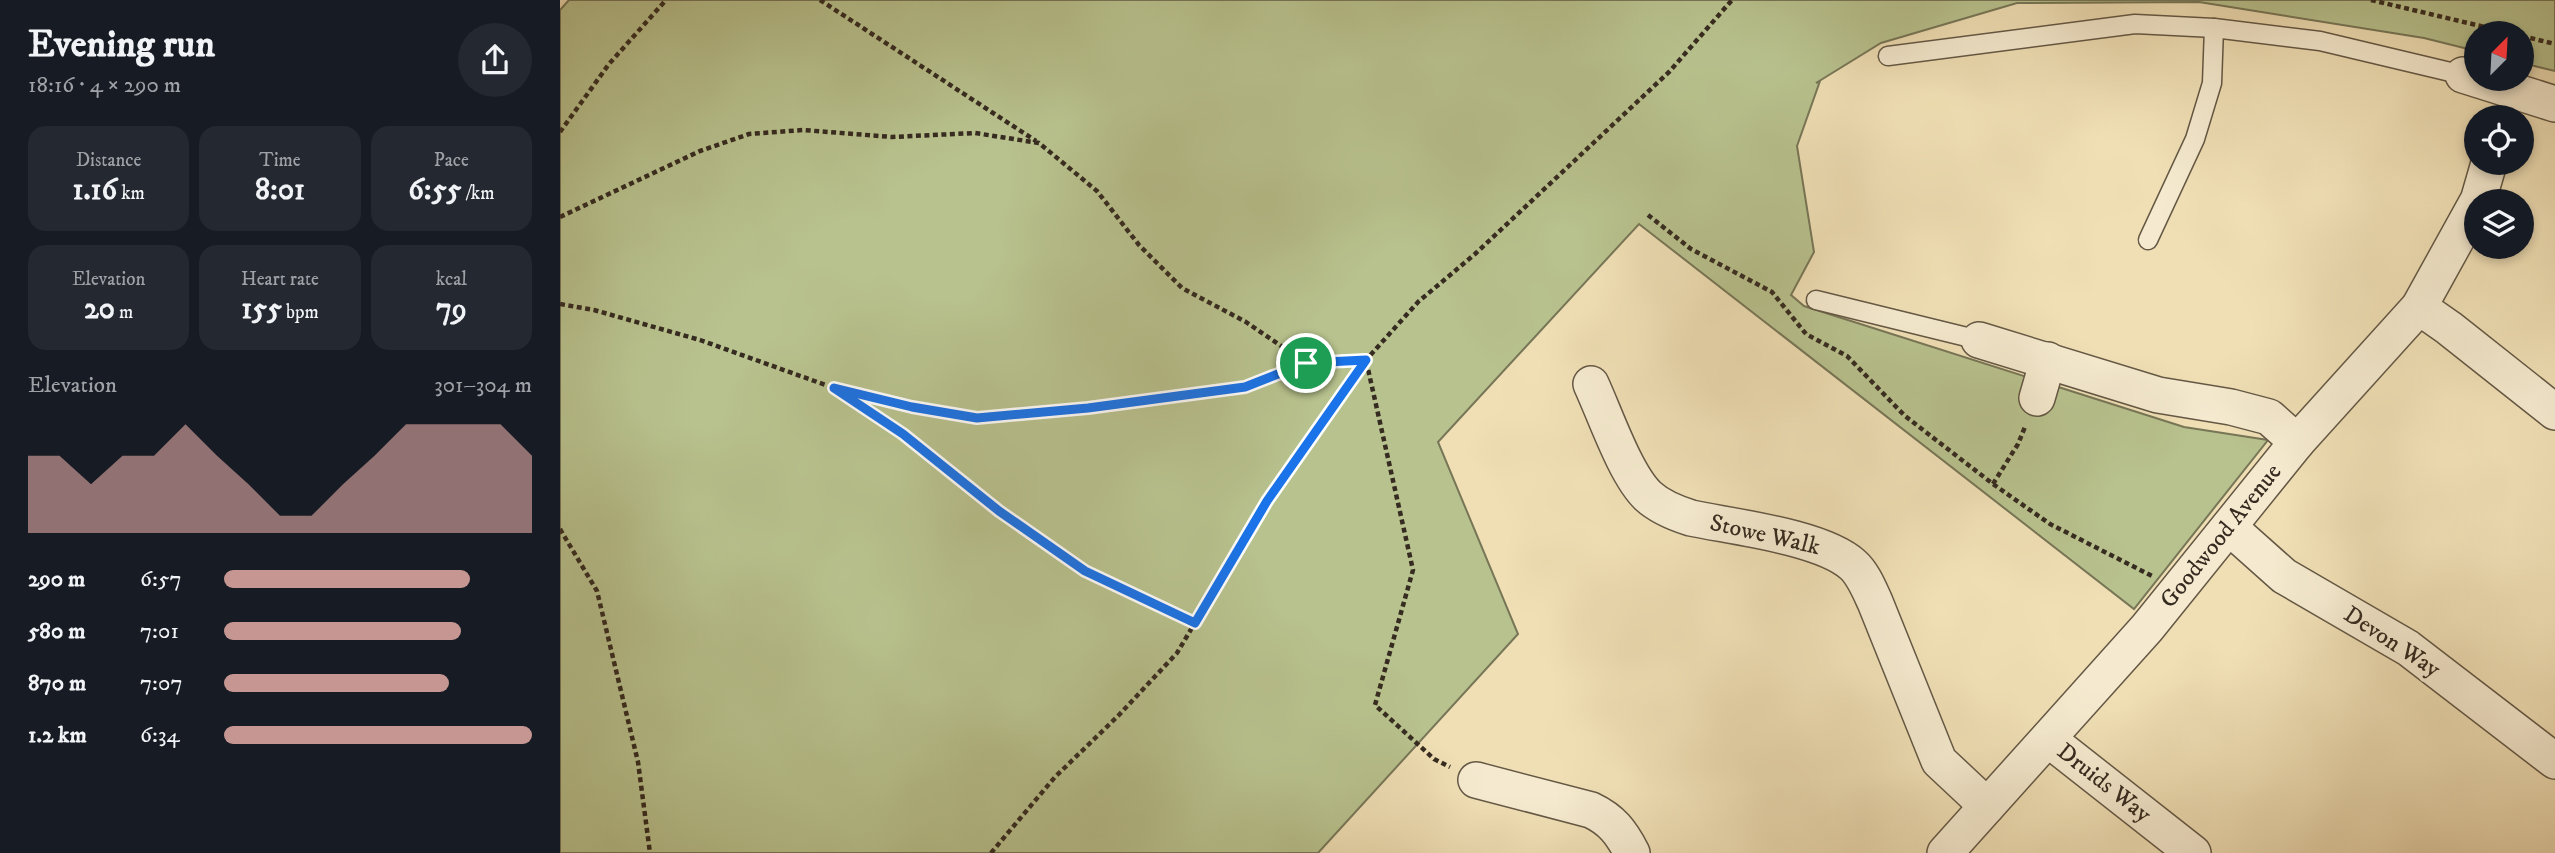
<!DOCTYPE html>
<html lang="en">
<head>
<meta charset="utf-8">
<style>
  :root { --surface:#171b24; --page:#242831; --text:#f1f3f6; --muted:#9ea1a6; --accent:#c59692 }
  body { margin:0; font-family:"IM FELL DW Pica",serif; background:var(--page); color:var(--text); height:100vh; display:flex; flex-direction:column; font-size:26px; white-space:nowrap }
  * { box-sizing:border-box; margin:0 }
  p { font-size:23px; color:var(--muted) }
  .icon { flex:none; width:38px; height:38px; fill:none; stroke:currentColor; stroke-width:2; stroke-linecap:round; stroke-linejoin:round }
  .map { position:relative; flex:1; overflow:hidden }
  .drawer { display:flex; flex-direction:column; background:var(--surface); width:560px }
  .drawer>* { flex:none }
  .needle { width:46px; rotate:24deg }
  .buttons { position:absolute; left:1904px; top:21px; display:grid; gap:14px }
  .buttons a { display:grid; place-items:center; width:70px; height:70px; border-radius:50%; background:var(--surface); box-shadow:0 4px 10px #0003; font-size:35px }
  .pin { position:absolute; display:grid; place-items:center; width:60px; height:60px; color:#fff; margin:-30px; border:4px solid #fff; border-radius:50%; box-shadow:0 2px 7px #0007 }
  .round { display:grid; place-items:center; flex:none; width:74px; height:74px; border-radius:37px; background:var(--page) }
  .headline { display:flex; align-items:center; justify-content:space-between; height:119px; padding:0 28px }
  h1 { font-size:38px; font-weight:800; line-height:52px }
  .stats { display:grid; grid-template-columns:repeat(3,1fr); gap:10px; height:119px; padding:7px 28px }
  .stats div { display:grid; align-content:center; border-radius:18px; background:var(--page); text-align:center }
  .stats b { font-size:30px; font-weight:800 }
  .stats small { font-size:19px; font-weight:400 }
  .stats p { font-size:19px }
  .chart { height:196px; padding:14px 28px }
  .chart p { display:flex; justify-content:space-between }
  .chart svg { width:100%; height:126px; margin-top:7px; fill:var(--accent); opacity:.7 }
  ul { padding:0 28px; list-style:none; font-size:23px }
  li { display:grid; grid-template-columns:112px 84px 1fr; align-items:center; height:52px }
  li i { height:18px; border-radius:9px; background:var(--accent) }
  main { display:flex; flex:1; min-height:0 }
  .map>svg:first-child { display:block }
  .green { fill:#b8c28e; stroke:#777657; stroke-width:2 }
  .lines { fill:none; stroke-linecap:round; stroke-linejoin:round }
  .lane-casing { stroke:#645845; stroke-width:21 }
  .street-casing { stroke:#645845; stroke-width:38 }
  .path { stroke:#362b20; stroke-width:4.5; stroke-dasharray:5 3.5; stroke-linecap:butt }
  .lane { stroke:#f5eacf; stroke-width:18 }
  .street { stroke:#f5eacf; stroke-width:35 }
  .route-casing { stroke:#fff; stroke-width:14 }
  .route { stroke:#1a73e8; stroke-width:9 }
  .labels { text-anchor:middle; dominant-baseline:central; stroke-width:7; stroke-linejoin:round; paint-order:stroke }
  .street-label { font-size:24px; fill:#362b20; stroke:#f5eacf }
</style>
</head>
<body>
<main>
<section class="drawer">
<div class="headline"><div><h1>Evening run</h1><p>18:16 · 4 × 290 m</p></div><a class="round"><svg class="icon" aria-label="share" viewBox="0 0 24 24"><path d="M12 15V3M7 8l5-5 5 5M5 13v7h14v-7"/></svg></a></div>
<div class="stats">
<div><p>Distance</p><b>1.16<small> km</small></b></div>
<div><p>Time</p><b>8:01</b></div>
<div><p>Pace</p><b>6:55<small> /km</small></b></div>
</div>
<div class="stats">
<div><p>Elevation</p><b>20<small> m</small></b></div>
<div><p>Heart rate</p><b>155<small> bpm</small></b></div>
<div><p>kcal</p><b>79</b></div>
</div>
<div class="chart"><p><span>Elevation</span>301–304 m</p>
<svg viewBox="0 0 160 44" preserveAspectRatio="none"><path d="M0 44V17L10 17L20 27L30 17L40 17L50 6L60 17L70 27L80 38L90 38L100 27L110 17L120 6L130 6L140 6L150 6L160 17V44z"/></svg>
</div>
<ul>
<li><b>290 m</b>6:57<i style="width:80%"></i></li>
<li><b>580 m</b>7:01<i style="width:77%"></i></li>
<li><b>870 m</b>7:07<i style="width:73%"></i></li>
<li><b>1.2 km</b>6:34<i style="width:100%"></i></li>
</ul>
</section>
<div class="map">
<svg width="1995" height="853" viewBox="0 0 1995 853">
  <rect width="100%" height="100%" fill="#f0dfb5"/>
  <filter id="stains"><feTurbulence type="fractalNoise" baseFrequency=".00286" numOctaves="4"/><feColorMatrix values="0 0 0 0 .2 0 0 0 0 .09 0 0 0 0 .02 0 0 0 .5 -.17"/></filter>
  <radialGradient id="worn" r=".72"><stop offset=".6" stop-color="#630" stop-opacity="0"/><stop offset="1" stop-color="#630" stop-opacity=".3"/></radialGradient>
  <path class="green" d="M9 0H1995V71L1962 63V33H1916V51L1864 38 1639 2 1457 3 1321 43 1256 83 1260 81 1237 146 1254 252 1231 295 1244 306 1624 427 1708 440 1574 609 1079 224 878 442 958 634 758 853H0V10Z"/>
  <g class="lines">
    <g class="lane-casing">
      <g id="lane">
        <path d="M1328 56 1575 24 1654 28 1760 41 1903 75"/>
        <path d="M1588 240 1635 139 1652 83 1654 28"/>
        <path d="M1256 300 1419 340"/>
      </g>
    </g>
    <g class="street-casing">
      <g id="street">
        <path d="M1903 75 1995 104"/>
        <path d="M1918 201 1929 163"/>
        <path d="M1859 307 1889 328 1995 412"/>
        <path d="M1419 340 1598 395 1671 407 1709 417 1737 442"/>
        <path d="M1031 384C1045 414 1065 474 1088 496 1100 507 1115 513 1131 518 1174 527 1262 537 1293 565 1303 574 1309 589 1315 602L1379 761 1427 806"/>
        <path d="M1477 398 1488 360"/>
        <path d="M1669 527 1724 576 1848 648 1995 761"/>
        <path d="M1488 739 1633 853"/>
        <path d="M916 780 1031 810C1052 820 1061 832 1072 853"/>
        <path d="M1385 853 1587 628 1737 442 1859 307 1916 204"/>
      </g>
    </g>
    <g class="path">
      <path d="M260 0 476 141"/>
      <path d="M1811 0 1950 33"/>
      <path d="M1962 36 1995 44"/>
      <path d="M0 132 49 64 106 0"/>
      <path d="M1088 215 1131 249 1212 292 1246 334 1287 356 1345 416 1433 484 1490 524 1592 576"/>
      <path d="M0 217 140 151 189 134 243 130 332 137 415 133 479 143 537 191 579 245 622 288 686 322 746 363 806 360 853 570 815 705 874 759 890 767"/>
      <path d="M0 304 34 310 140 340 274 388 343 434 439 511 525 571 635 623"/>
      <path d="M278 389 353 407 417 418 528 408 685 387 746 363"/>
      <path d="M1433 484 1458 444 1465 427"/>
      <path d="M0 529 37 591 78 762 90 853"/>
      <path d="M431 853 495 777 558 716 617 653 707 501 806 360 858 302 915 254 1109 72 1172 0"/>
    </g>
    <use href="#lane" class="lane"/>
    <use href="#street" class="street"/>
  </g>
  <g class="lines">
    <g class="route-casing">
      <path id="route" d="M806 360 707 501 635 623 525 571 439 511 343 434 274 388 352 407 417 418 528 408 685 387 746 363Z"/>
    </g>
    <use href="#route" class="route"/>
  </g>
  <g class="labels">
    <g class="street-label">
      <text transform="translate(1205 535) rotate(13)">Stowe Walk</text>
      <text transform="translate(1661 536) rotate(-51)">Goodwood Avenue</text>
      <text transform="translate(1832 642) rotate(33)">Devon Way</text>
      <text transform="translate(1544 783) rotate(38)">Druids Way</text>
    </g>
  </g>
  <rect width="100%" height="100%" filter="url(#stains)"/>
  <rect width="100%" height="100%" fill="url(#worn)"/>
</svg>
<div class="buttons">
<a><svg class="needle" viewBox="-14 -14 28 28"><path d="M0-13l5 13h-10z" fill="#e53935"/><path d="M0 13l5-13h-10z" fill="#9ea1a6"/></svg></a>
<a><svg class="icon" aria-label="locate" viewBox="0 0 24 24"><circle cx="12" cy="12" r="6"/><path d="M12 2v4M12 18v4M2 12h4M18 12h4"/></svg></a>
<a><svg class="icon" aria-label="layers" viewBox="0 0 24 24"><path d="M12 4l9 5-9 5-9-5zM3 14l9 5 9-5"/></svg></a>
</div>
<div class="pin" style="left:746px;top:363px;background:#1e9e55"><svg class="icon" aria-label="arrive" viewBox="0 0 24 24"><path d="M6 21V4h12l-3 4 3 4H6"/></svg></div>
</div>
</main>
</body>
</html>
